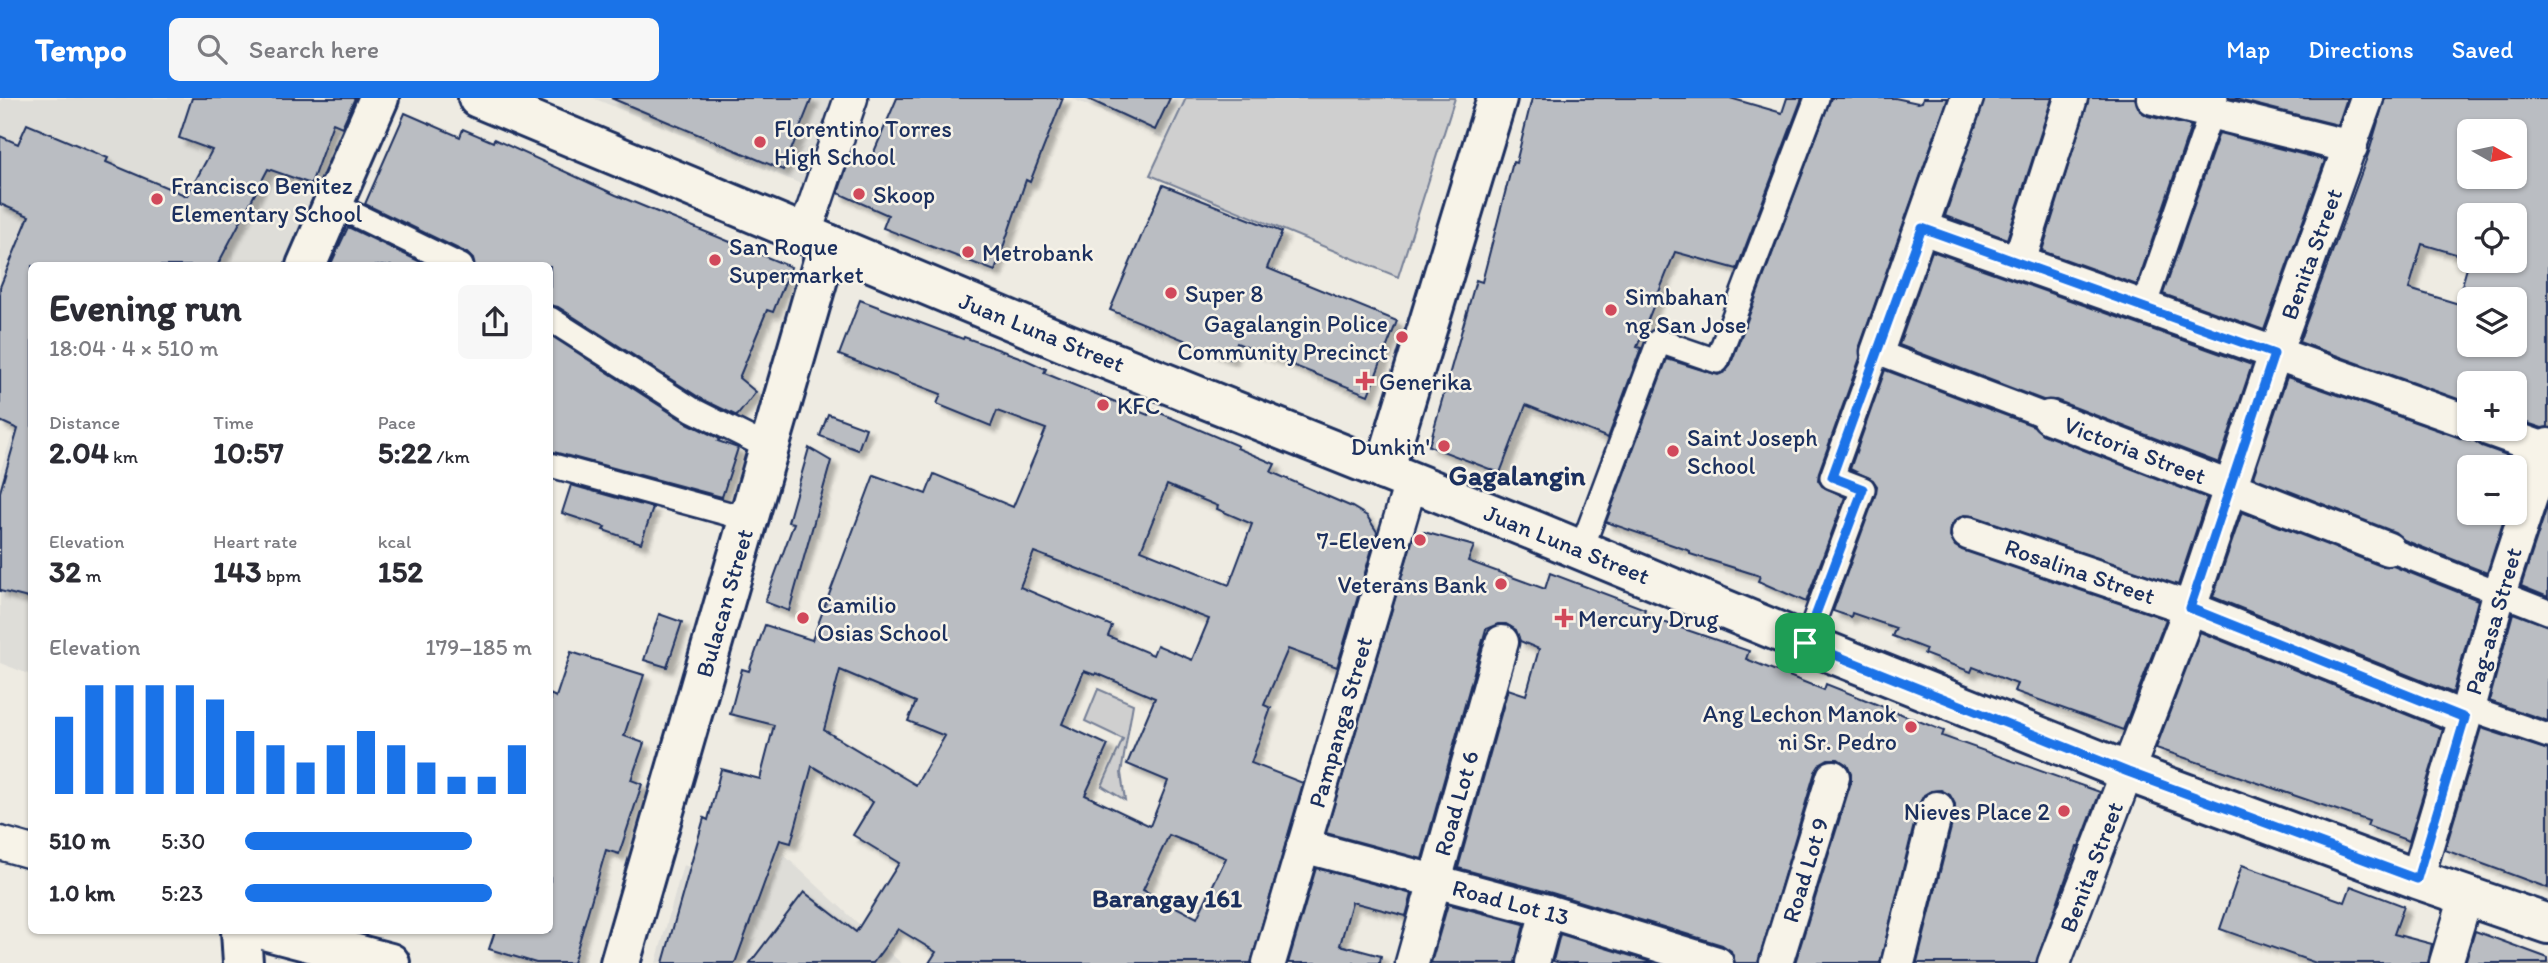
<!DOCTYPE html>
<html lang="en">
<head>
<meta charset="utf-8">
<style>
  :root { --surface:#fff; --page:#f7f7f7; --text:#2b2b33; --muted:#7c7c81; --accent:#1a73e8 }
  body { margin:0; font-family:Itim,sans-serif; background:var(--page); color:var(--text); height:100vh; display:flex; flex-direction:column; font-size:26px; white-space:nowrap }
  * { box-sizing:border-box; margin:0 }
  p { font-size:23px; color:var(--muted) }
  .icon { flex:none; width:38px; height:38px; fill:none; stroke:currentColor; stroke-width:2; stroke-linecap:round; stroke-linejoin:round }
  .map { position:relative; flex:1; overflow:hidden }
  .side { position:absolute; left:28px; top:164px; width:525px; height:672px; display:flex; flex-direction:column; background:var(--surface); border-radius:10px; box-shadow:0 2px 5px #0004 }
  .side>* { flex:none }
  .needle { width:46px; rotate:99deg }
  .buttons { position:absolute; left:2457px; top:21px; display:grid; gap:14px }
  .buttons a { display:grid; place-items:center; width:70px; height:70px; border-radius:10px; background:var(--surface); box-shadow:0 2px 5px #0004; font-size:35px }
  .pin { position:absolute; display:grid; place-items:center; width:60px; height:60px; color:#fff; margin:-30px; border-radius:14px; box-shadow:0 4px 10px #0006 }
  .round { display:grid; place-items:center; flex:none; width:74px; height:74px; border-radius:10px; background:var(--page) }
  .head { display:flex; align-items:center; justify-content:space-between; height:119px; padding:0 21px }
  h1 { font-size:38px; font-weight:800; line-height:52px }
  .stats { display:grid; grid-template-columns:repeat(3,1fr); gap:10px; height:119px; padding:7px 21px }
  .stats div { display:grid; align-content:center }
  .stats b { font-size:30px; font-weight:800 }
  .stats small { font-size:19px; font-weight:400 }
  .stats p { font-size:19px }
  .chart { height:196px; padding:14px 21px }
  .chart p { display:flex; justify-content:space-between }
  .chart svg { width:100%; height:126px; margin-top:7px; stroke:var(--accent); stroke-width:6 }
  ul { padding:0 21px; list-style:none; font-size:23px }
  li { display:grid; grid-template-columns:112px 84px 1fr; align-items:center; height:52px }
  li i { height:18px; border-radius:9px; background:var(--accent) }
  header { display:flex; align-items:center; gap:42px; box-sizing:border-box; height:98px; padding:0 35px; background:var(--accent); color:#fff }
  header strong { font-size:33px }
  nav { display:flex; gap:38px; margin-inline-start:auto; font-size:24px }
  .search { width:490px; height:63px; background:var(--page); display:flex; align-items:center; gap:18px; box-sizing:border-box; padding:0 24px; border-radius:10px; color:var(--muted); font-size:26px }
  .map>svg:first-child { display:block }
  .built { fill:#deddd8 }
  .green { fill:#cfcfcf; stroke:#757f96; stroke-width:2 }
  .building { fill:#babdc2; stroke:#1b2f5e; stroke-width:2; fill-rule:evenodd; filter:url(#shadow) }
  .lines { fill:none; stroke-linecap:round; stroke-linejoin:round }
  .pedestrian-casing { stroke:#1b2f5e; stroke-width:28 }
  .minor-casing { stroke:#1b2f5e; stroke-width:37 }
  .tertiary-casing { stroke:#1b2f5e; stroke-width:44 }
  .secondary-casing { stroke:#1b2f5e; stroke-width:44 }
  .pedestrian { stroke:#f7f3e8; stroke-width:23 }
  .minor { stroke:#f7f3e8; stroke-width:32 }
  .tertiary { stroke:#f7f3e8; stroke-width:38 }
  .secondary { stroke:#f7f3e8; stroke-width:38 }
  .route-casing { stroke:#fff; stroke-width:14 }
  .route { stroke:#1a73e8; stroke-width:9 }
  .poi-dot { fill:#d1495b; stroke:#f7f3e8; stroke-width:2.5 }
  .labels { text-anchor:middle; dominant-baseline:central; stroke-width:5; stroke-linejoin:round; paint-order:stroke }
  .poi-label { font-size:24px; fill:#1b2f5e; stroke:#f7f3e8; text-anchor:start }
  .street-label { font-size:24px; fill:#1b2f5e; stroke:#f7f3e8 }
  .neighbourhood-label { font-size:26px; font-weight:bold; fill:#1b2f5e; stroke:#f7f3e8 }
  .quarter-label { font-size:28px; font-weight:bold; fill:#1b2f5e; stroke:#f7f3e8 }
</style>
</head>
<body>
<header>
<strong>Tempo</strong>
<div class="search"><svg class="icon" aria-label="search" viewBox="0 0 24 24"><circle cx="10" cy="10" r="6"/><path d="M15 15l6 6"/></svg>Search here</div>
<nav><a>Map</a><a>Directions</a><a>Saved</a></nav>
</header>
<div class="map">
<svg width="2548" height="865" viewBox="0 0 2548 865">
  <defs>
    <filter id="shadow"><feDropShadow dx="6" dy="6" stdDeviation="2" flood-color="#0004"/></filter>
  </defs>
  <rect width="100%" height="100%" fill="#eeebe2"/>
  <filter id="ink" filterUnits="userSpaceOnUse"><feTurbulence type="fractalNoise" baseFrequency=".0143" numOctaves="2"/><feDisplacementMap in="SourceGraphic" scale="14" xChannelSelector="R" yChannelSelector="G"/><feConvolveMatrix kernelMatrix="1 2 1 2 8 2 1 2 1" color-interpolation-filters="sRGB"/></filter>
  <g filter="url(#ink)">
    <g class="built">
      <path d="M2 0H255L345 34 284 168H32L31 577 0 565V375L14 331 0 324V5Z"/>
      <path d="M593 0H835L806 88Z"/>
      <path d="M1071 0H1185L1165 41Z"/>
      <path d="M784 757 901 865H656L683 767 767 790Z"/>
    </g>
    <g class="green">
      <path d="M1186 0H1455L1398 179 1150 77Z"/>
      <path d="M1098 591 1133 606 1121 675 1125 702 1102 688 1123 641 1085 623Z"/>
    </g>
    <g class="building">
      <path d="M192 0H355L342 29 333 25 311 86 268 71 217 168H32V501L0 493V394L18 331 0 323V189L29 118 0 106V38L18 46 27 26 108 60 106 64 187 98 212 52 179 40Z"/>
      <path d="M611 0H812L783 72Z"/>
      <path d="M897 0H1063L1030 84 1026 82 995 173 883 130 888 117 838 95 850 60 868 68Z"/>
      <path d="M1086 0H1170L1155 32Z"/>
      <path d="M1532 0H1730L1782 15 1787 0H1802L1737 171 1675 154 1637 249 1641 250 1608 340 1526 307 1500 375 1429 348 1476 182 1482 184 1513 64 1516 65Z"/>
      <path d="M1831 0H1895L1918 5 1922 4 1923 0H1948L1860 248V260L1819 374 1818 382 1822 388 1845 399 1806 504 1758 483 1760 478 1690 456V453L1606 424 1667 261 1718 277 1725 274 1730 268Z"/>
      <path d="M1985 0H2052L2007 141 1945 118Z"/>
      <path d="M2089 0H2135L2140 13 2148 18 2191 28 2137 187 2042 153Z"/>
      <path d="M2230 0H2347L2338 27Z"/>
      <path d="M2385 0H2548V329L2542 330 2515 321V285H2469V305L2299 244 2369 54ZM2469 33H2515V79H2469ZM2469 117H2515V163H2469L2458 201H2515V247H2469V209L2409 191 2422 146 2469 160Z"/>
      <path d="M405 15 460 39 463 31 493 44 494 41 616 97 791 169 773 214 767 212 739 280 756 294 737 318 700 300 558 209 550 207V168H475L473 161 467 155 365 106Z"/>
      <path d="M2219 35 2325 62 2264 232 2163 196Z"/>
      <path d="M1163 87 1282 134 1267 170 1397 223 1368 297 1237 245 1231 261 1110 212Z"/>
      <path d="M348 129 429 168H330Z"/>
      <path d="M1932 153 2252 267 2219 365 2056 302H2043L1899 247Z"/>
      <path d="M860 202 963 241 964 239 1022 260 1046 271 1044 275 1148 317 1151 311 1238 348 1237 350 1275 366 1271 374 1352 409 1367 418 1377 434 1337 569 1288 551 1264 607 1271 610 1251 665 1303 685 1251 865H929L936 854 898 831 873 865H750L804 794 856 834 899 765 853 737 873 704 812 668 791 745 780 742 735 865H663L704 720 708 722 721 671 760 681 774 627 730 616 742 571 749 573 765 527 812 542 874 377 926 396 934 376 1013 409 1046 331 997 313 991 328 937 306 941 296 839 257ZM1167 387 1218 408 1217 411 1252 426 1229 487 1141 452ZM1034 454 1209 521 1192 562 1157 547 1153 557 1108 538 1112 528 1020 489ZM840 572 916 604 908 623 945 638 916 687 824 632ZM1084 573 1095 577 1096 575 1155 600 1127 666 1168 683 1150 728 1085 697 1108 647 1062 626ZM1169 737 1226 760 1197 820 1143 792Z"/>
      <path d="M550 237 685 324 720 341 718 343 738 350 722 399 550 353Z"/>
      <path d="M1885 272 2034 328 2042 336 2207 400 2178 487 1974 418 1964 417 1955 422 1951 429 1950 439 1955 448 1962 452 2166 521 2123 632 2014 593 2017 586 1973 569 1971 574 1924 556 1926 551 1892 538 1896 530 1852 515 1851 519 1833 513 1876 395 1877 388 1873 382 1850 371Z"/>
      <path d="M2287 279 2463 341 2473 342 2482 348 2523 363 2515 389V369H2469V415H2506L2487 475 2404 442 2395 434 2253 379Z"/>
      <path d="M828 316 866 330 858 352 820 338Z"/>
      <path d="M809 350 831 363 789 513 765 504 794 425 788 424Z"/>
      <path d="M571 387 653 410 641 445 603 432 605 429 562 415Z"/>
      <path d="M2548 406V499L2521 488Z"/>
      <path d="M2242 414 2381 468H2393L2478 502 2453 595 2213 499Z"/>
      <path d="M1424 434 1474 448 1468 463 1545 491 1550 475 1645 511 1643 517 1749 553 1746 561 1824 592 1826 586 1944 633 1942 638 2100 694 2079 749H2077L2036 865H1917L1955 714V706L1950 697 1941 692 1931 693 1924 697 1919 706 1880 865H1795L1851 684V676L1847 667 1838 661H1828L1821 665 1815 674 1758 865H1735L1731 853 1722 847 1552 795 1458 770 1508 591 1526 597 1539 551 1520 543 1516 532 1506 526H1498L1486 531 1422 761 1326 735 1414 437Z"/>
      <path d="M2513 515 2548 528V623L2489 603Z"/>
      <path d="M659 516 682 524 667 569 644 562Z"/>
      <path d="M2200 534 2443 631 2409 743 2367 728 2369 723 2156 650Z"/>
      <path d="M571 554 644 577 624 638 644 645 631 682 642 686 619 756 606 752 573 865H536L489 851 495 833H550V596L556 599Z"/>
      <path d="M2481 630 2548 652V790L2445 752Z"/>
      <path d="M2242 767 2345 804 2351 788 2404 808 2394 836 2432 846 2428 865H2316L2220 831Z"/>
      <path d="M1316 770 1412 796 1406 818 1352 804 1340 847 1381 858 1380 865H1288Z"/>
      <path d="M1448 806 1524 826 1515 865H1431Z"/>
      <path d="M2475 833 2548 860V865H2465Z"/>
      <path d="M1560 836 1654 865H1560L1553 863Z"/>
    </g>
    <g class="lines">
      <g class="pedestrian-casing">
        <g id="pedestrian">
          <path d="M333 106 461 168"/>
          <path d="M2144 209 2216 0"/>
          <path d="M550 221 693 312 769 350"/>
          <path d="M550 367 748 421"/>
          <path d="M2388 451 2548 514"/>
          <path d="M1581 452 1659 243 1717 263 1817 0"/>
          <path d="M1806 545 1863 391 1832 379 1877 254 2049 319"/>
          <path d="M2468 610 2548 638"/>
        </g>
      </g>
      <g class="minor-casing">
        <g id="minor">
          <path d="M2153 0 2351 49"/>
          <path d="M1922 130 2469 324"/>
          <path d="M805 135 851 0"/>
          <path d="M2019 164 2071 0"/>
          <path d="M1877 254 1967 0"/>
          <path d="M2049 319 2388 451"/>
          <path d="M2488 331 2548 352"/>
          <path d="M1968 435 2190 510 2465 620"/>
          <path d="M0 745 32 754"/>
          <path d="M1303 748 1547 813 1717 865"/>
          <path d="M2417 781 2468 610 2499 496 2548 347"/>
          <path d="M1269 865 1411 384"/>
          <path d="M1412 865 1502 544"/>
          <path d="M1533 865 1547 813"/>
          <path d="M1776 865 1833 679"/>
          <path d="M1898 865 1937 710"/>
          <path d="M2054 865 2190 510 2275 256 2367 0"/>
          <path d="M2446 865 2466 799"/>
        </g>
      </g>
      <g class="tertiary-casing">
        <g id="tertiary">
          <path d="M306 168 379 0"/>
          <path d="M1384 373 1497 0"/>
          <path d="M241 833 243 865"/>
          <path d="M268 833 390 865"/>
          <path d="M620 865 828 146"/>
        </g>
      </g>
      <g class="secondary-casing">
        <path id="secondary" d="M478 0 1068 246 1535 433 1806 545 2128 674 2417 781 2548 826"/>
      </g>
      <use href="#pedestrian" class="pedestrian"/>
      <use href="#minor" class="minor"/>
      <use href="#tertiary" class="tertiary"/>
      <use href="#secondary" class="secondary"/>
    </g>
  </g>
  <g class="lines" filter="url(#ink)">
    <g class="route-casing">
      <path id="route" d="M1922 130 2274 256 2190 510 2465 620 2417 781 2128 674 1805 545 1863 391 1832 379Z"/>
    </g>
    <use href="#route" class="route"/>
  </g>
  <g class="poi-dot">
    <circle cx="760" cy="44" r="7"/>
    <circle cx="859" cy="96" r="7"/>
    <circle cx="157" cy="101" r="7"/>
    <circle cx="968" cy="154" r="7"/>
    <circle cx="715" cy="162" r="7"/>
    <circle cx="1171" cy="195" r="7"/>
    <circle cx="1611" cy="212" r="7"/>
    <circle cx="1402" cy="239" r="7"/>
    <path d="M1361.5 272.5h7v7h7v7h-7v7h-7v-7h-7v-7h7z"/>
    <circle cx="1103" cy="307" r="7"/>
    <circle cx="1444" cy="348" r="7"/>
    <circle cx="1673" cy="353" r="7"/>
    <circle cx="1420" cy="442" r="7"/>
    <circle cx="1501" cy="486" r="7"/>
    <circle cx="803" cy="520" r="7"/>
    <path d="M1560.5 509.5h7v7h7v7h-7v7h-7v-7h-7v-7h7z"/>
    <circle cx="1911" cy="629" r="7"/>
    <circle cx="2064" cy="713" r="7"/>
  </g>
  <g class="labels">
    <g class="poi-label">
      <text x="774" y="30">Florentino Torres<tspan x="774" dy="28">High School</tspan></text>
      <text x="171" y="87">Francisco Benitez<tspan x="171" dy="28">Elementary School</tspan></text>
      <text x="873" y="96">Skoop</text>
      <text x="729" y="148">San Roque<tspan x="729" dy="28">Supermarket</tspan></text>
      <text x="982" y="154">Metrobank</text>
      <text x="1185" y="195">Super 8</text>
      <text x="1625" y="198">Simbahan<tspan x="1625" dy="28">ng San Jose</tspan></text>
      <text x="1388" y="225" text-anchor="end">Gagalangin Police<tspan x="1388" dy="28">Community Precinct</tspan></text>
      <text x="1379" y="283">Generika</text>
      <text x="1117" y="307">KFC</text>
      <text x="1687" y="339">Saint Joseph<tspan x="1687" dy="28">School</tspan></text>
      <text x="1430" y="348" text-anchor="end">Dunkin'</text>
      <text x="1406" y="442" text-anchor="end">7-Eleven</text>
      <text x="1487" y="486" text-anchor="end">Veterans Bank</text>
      <text x="817" y="506">Camilio<tspan x="817" dy="28">Osias School</tspan></text>
      <text x="1578" y="520">Mercury Drug</text>
      <text x="1897" y="615" text-anchor="end">Ang Lechon Manok<tspan x="1897" dy="28">ni Sr. Pedro</tspan></text>
      <text x="2050" y="713" text-anchor="end">Nieves Place 2</text>
    </g>
    <g class="street-label">
      <text transform="translate(2311 156) rotate(-70)">Benita Street</text>
      <text transform="translate(1042 234) rotate(22)">Juan Luna Street</text>
      <text transform="translate(2135 352) rotate(21)">Victoria Street</text>
      <text transform="translate(1567 446) rotate(22)">Juan Luna Street</text>
      <text transform="translate(2080 473) rotate(19)">Rosalina Street</text>
      <text transform="translate(724 505) rotate(-74)">Bulacan Street</text>
      <text transform="translate(2493 523) rotate(-74)">Pag-asa Street</text>
      <text transform="translate(1340 624) rotate(-74)">Pampanga Street</text>
      <text transform="translate(1456 705) rotate(-74)">Road Lot 6</text>
      <text transform="translate(2091 769) rotate(-69)">Benita Street</text>
      <text transform="translate(1805 772) rotate(-73)">Road Lot 9</text>
      <text transform="translate(1511 804) rotate(15)">Road Lot 13</text>
    </g>
    <g class="neighbourhood-label">
      <text x="1167" y="800">Barangay 161</text>
    </g>
    <g class="quarter-label">
      <text x="1517" y="377">Gagalangin</text>
    </g>
  </g>
</svg>
<div class="buttons">
<a><svg class="needle" viewBox="-14 -14 28 28"><path d="M0-13l5 13h-10z" fill="#e53935"/><path d="M0 13l5-13h-10z" fill="#7c7c81"/></svg></a>
<a><svg class="icon" aria-label="locate" viewBox="0 0 24 24"><circle cx="12" cy="12" r="6"/><path d="M12 2v4M12 18v4M2 12h4M18 12h4"/></svg></a>
<a><svg class="icon" aria-label="layers" viewBox="0 0 24 24"><path d="M12 4l9 5-9 5-9-5zM3 14l9 5 9-5"/></svg></a>
<a>+</a>
<a>−</a>
</div>
<div class="pin" style="left:1805px;top:545px;background:#1e9e55"><svg class="icon" aria-label="arrive" viewBox="0 0 24 24"><path d="M6 21V4h12l-3 4 3 4H6"/></svg></div>
<section class="side">
<div class="head"><div><h1>Evening run</h1><p>18:04 · 4 × 510 m</p></div><a class="round"><svg class="icon" aria-label="share" viewBox="0 0 24 24"><path d="M12 15V3M7 8l5-5 5 5M5 13v7h14v-7"/></svg></a></div>
<div class="stats">
<div><p>Distance</p><b>2.04<small> km</small></b></div>
<div><p>Time</p><b>10:57</b></div>
<div><p>Pace</p><b>5:22<small> /km</small></b></div>
</div>
<div class="stats">
<div><p>Elevation</p><b>32<small> m</small></b></div>
<div><p>Heart rate</p><b>143<small> bpm</small></b></div>
<div><p>kcal</p><b>152</b></div>
</div>
<div class="chart"><p><span>Elevation</span>179–185 m</p>
<svg viewBox="0 0 160 44" preserveAspectRatio="none"><path d="M5 44V17M15 44V6M25 44V6M35 44V6M45 44V6M55 44V11M65 44V22M75 44V27M85 44V33M95 44V27M105 44V22M115 44V27M125 44V33M135 44V38M145 44V38M155 44V27"/></svg>
</div>
<ul>
<li><b>510 m</b>5:30<i style="width:79%"></i></li>
<li><b>1.0 km</b>5:23<i style="width:86%"></i></li>
</ul>
</section>
</div>
</body>
</html>
